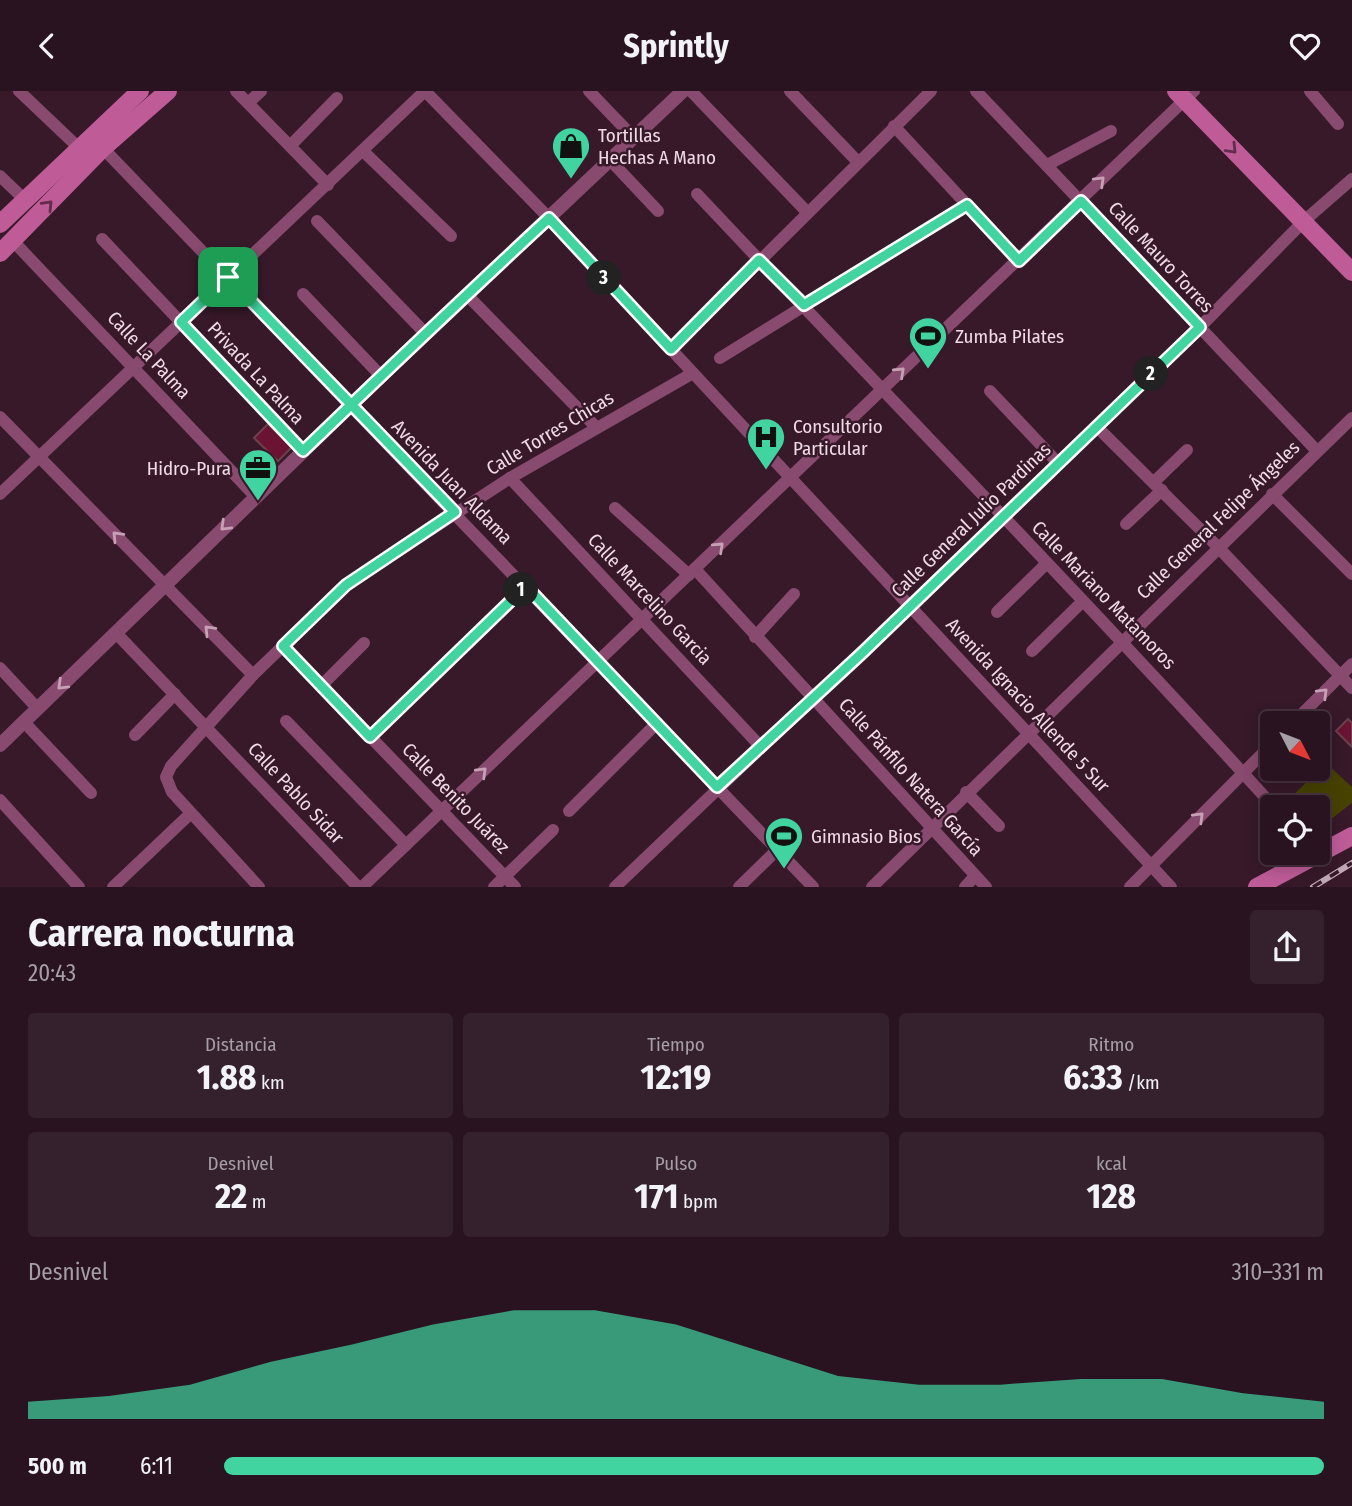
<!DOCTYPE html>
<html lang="es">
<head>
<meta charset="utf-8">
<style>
  :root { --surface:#291320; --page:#35202d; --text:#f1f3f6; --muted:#a59ea5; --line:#45323e; --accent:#41d4a1 }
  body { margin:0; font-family:"Fira Sans Condensed",sans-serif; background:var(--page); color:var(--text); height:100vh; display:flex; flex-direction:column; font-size:26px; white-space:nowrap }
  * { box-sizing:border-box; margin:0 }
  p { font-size:23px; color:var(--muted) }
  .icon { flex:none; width:38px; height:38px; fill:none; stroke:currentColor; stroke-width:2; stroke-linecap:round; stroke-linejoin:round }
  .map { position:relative; height:796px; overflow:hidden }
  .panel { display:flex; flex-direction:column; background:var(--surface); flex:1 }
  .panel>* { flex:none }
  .needle { width:46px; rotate:132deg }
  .buttons { position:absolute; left:1260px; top:620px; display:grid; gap:14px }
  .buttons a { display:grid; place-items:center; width:70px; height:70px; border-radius:7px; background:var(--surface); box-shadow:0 4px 18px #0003,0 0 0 2px var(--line); font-size:35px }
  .pin { position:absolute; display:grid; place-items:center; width:60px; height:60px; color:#fff; margin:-30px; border-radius:14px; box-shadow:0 4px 10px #0006 }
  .km { position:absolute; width:35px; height:35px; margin:-18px; border-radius:50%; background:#222; color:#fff; font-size:19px; line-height:35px; text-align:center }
  .round { display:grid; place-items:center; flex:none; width:74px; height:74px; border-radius:7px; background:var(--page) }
  .headline { display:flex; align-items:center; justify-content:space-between; height:119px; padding:0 28px }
  h1 { font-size:38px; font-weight:700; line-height:52px }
  .metrics { display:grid; grid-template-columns:repeat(3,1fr); gap:10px; height:119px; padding:7px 28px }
  .metrics div { display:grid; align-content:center; border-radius:7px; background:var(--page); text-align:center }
  .metrics b { font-size:35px; font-weight:700 }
  .metrics small { font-size:19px; font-weight:400 }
  .metrics p { font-size:19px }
  .chart { height:196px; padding:14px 28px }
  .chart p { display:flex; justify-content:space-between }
  .chart svg { width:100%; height:126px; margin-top:7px; fill:var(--accent); opacity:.7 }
  ul { padding:0 28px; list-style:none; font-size:23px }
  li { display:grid; grid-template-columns:112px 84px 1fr; align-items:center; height:52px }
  li i { height:18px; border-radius:9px; background:var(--accent) }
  header { display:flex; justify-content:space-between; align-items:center; height:91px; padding:0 28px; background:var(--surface); font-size:32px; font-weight:700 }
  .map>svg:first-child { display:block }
  .green { fill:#474200 }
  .building { fill:#6a1332; stroke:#69424b; stroke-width:2 }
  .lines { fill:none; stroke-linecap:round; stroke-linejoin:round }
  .minor { stroke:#884a6e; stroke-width:12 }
  .tertiary { stroke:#884a6e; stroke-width:14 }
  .secondary { stroke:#bf5c98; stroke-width:18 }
  .rail-casing { stroke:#c0a9b5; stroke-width:6 }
  .rail { stroke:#37192a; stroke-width:3.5; stroke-dasharray:10; stroke-linecap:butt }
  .oneway { stroke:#602d4b }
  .oneway2 { stroke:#c6a0b5 }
  .route-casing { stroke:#fff; stroke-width:14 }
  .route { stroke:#41d4a1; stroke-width:9 }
  .labels { text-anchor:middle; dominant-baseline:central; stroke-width:5; stroke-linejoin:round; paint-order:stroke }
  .poi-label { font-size:19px; fill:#efdae5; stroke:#37192a; text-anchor:start }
  .street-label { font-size:19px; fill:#efdae5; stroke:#37192a }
</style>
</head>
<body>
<header><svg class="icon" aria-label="back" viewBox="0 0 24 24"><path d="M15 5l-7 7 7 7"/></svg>Sprintly<svg class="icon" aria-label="heart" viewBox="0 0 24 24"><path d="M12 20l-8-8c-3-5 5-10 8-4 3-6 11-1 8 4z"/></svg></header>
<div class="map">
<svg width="1352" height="796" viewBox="0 0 1352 796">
  <rect width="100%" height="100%" fill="#37192a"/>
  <path class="green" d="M1326 672 1352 696V712L1318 738V716H1291L1286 711Z"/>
  <g class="building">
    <path d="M268 333 292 356 278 370 254 347Z"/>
    <path d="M1348 628 1352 632V656L1336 640Z"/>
  </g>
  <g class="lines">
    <g class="minor">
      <path d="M19 0 79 57"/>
      <path d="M236 0 328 94"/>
      <path d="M425 0 549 127 1171 796"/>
      <path d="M589 0 634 47"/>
      <path d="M691 0 807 121"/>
      <path d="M790 0 858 71"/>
      <path d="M976 0 1317 360"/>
      <path d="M1310 0 1338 33"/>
      <path d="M248 12 261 0"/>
      <path d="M894 35 1019 170"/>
      <path d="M97 51 813 796"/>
      <path d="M290 55 337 7"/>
      <path d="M363 60 451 145"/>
      <path d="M611 70 658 120"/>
      <path d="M1047 74 1111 40"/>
      <path d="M0 85 25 109"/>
      <path d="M697 103C889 307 1085 508 1274 716"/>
      <path d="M317 130 426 243"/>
      <path d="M102 148 303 360"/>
      <path d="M13 150 256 406"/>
      <path d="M303 203 381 285"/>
      <path d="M467 204 596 336"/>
      <path d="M671 258 931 0"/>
      <path d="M720 267 967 114"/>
      <path d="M990 300 1058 372"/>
      <path d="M0 326 253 584"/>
      <path d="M1096 335 1217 455 1352 597"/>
      <path d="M510 387 761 656"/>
      <path d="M1154 391 1187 359"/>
      <path d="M0 403 425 0"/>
      <path d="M1272 403 1352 483"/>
      <path d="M615 417 689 484"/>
      <path d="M1126 433 1162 399"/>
      <path d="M695 478 986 796"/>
      <path d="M997 521 1047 472"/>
      <path d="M116 542 358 796"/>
      <path d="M755 546 794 503"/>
      <path d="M283 555 515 796"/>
      <path d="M1032 560 1083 510"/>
      <path d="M0 577 38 618"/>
      <path d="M321 595 364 552"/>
      <path d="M286 630 406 754"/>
      <path d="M24 631 91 702"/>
      <path d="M1293 632 1352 573"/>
      <path d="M135 644 175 603"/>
      <path d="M370 646 526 495"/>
      <path d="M966 701 999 735"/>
      <path d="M0 709 79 796"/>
      <path d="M569 720 657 632"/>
      <path d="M113 796 190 723"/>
      <path d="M259 796 172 701 166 686 171 675 253 584 346 494 510 387 693 282"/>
      <path d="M362 796 1194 0"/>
      <path d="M494 796 553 739"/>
      <path d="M615 796 910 515 1200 236 1304 130 1352 88"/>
      <path d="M739 796 777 759"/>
      <path d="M872 796 1352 327"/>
      <path d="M965 796 975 785"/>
      <path d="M1130 796 1272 653"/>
    </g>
    <path class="tertiary" d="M0 654 381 285 683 0"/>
    <g class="secondary">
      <path d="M1176 0 1352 181"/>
      <path d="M0 133 140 0"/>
      <path d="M0 162 103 57 168 0"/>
      <path d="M1257 796 1352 745"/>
    </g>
    <g class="rail-casing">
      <path id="rail" d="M1313 796 1352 772"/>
    </g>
    <use href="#rail" class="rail"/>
  </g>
  <defs><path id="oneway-chevron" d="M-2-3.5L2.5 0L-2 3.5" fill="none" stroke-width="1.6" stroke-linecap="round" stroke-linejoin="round" transform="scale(1.75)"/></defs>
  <g class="oneway">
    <use href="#oneway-chevron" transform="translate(1232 58) rotate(46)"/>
    <use href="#oneway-chevron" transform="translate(48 114) rotate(-46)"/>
  </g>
  <g class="oneway2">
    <use href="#oneway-chevron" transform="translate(1100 90) rotate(-44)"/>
    <use href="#oneway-chevron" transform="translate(900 281) rotate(-43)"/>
    <use href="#oneway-chevron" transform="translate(225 435) rotate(136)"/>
    <use href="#oneway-chevron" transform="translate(117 445) rotate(-134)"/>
    <use href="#oneway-chevron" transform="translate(719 456) rotate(-43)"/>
    <use href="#oneway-chevron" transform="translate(209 539) rotate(-134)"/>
    <use href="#oneway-chevron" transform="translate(62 594) rotate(136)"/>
    <use href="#oneway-chevron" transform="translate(1323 602) rotate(-45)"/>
    <use href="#oneway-chevron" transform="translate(482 681) rotate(-44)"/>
    <use href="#oneway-chevron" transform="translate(1199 726) rotate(-45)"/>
  </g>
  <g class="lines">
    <g class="route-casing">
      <path id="route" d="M228 186 455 421 346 494 283 555 370 646 526 495 717 696 862 562 1200 236 1081 110 1019 170 967 114 804 214 759 169 671 258 549 127C466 204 384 282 303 360L181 231 228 186"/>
    </g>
    <use href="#route" class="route"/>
  </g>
  <defs>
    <g id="shop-pin" transform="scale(2.0125)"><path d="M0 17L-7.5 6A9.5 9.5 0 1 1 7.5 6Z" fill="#41d4a1" stroke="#37192a"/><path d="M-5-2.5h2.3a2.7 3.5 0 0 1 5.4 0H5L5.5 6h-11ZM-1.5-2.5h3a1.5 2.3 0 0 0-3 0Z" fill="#111"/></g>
    <g id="stadium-pin" transform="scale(2.0125)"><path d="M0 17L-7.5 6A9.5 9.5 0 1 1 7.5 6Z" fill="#41d4a1" stroke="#37192a"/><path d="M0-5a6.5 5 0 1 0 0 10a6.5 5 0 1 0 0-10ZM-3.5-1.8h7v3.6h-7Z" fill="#111"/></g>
    <g id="hospital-pin" transform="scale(2.0125)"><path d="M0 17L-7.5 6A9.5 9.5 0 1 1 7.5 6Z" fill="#41d4a1" stroke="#37192a"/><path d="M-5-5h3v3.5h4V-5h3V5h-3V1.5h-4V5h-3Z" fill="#111"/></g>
    <g id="office-pin" transform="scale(2.0125)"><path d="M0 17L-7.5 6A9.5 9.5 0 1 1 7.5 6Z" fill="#41d4a1" stroke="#37192a"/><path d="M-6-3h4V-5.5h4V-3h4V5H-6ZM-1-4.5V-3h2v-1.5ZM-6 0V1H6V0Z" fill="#111"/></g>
  </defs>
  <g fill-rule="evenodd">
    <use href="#shop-pin" x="571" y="55"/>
    <use href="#stadium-pin" x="928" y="245"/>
    <use href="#hospital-pin" x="766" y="346"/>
    <use href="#office-pin" x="258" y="377"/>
    <use href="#stadium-pin" x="784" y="745"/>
  </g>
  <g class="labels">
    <g class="poi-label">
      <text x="598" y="44">Tortillas<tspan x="598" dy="22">Hechas A Mano</tspan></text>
      <text x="955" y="245">Zumba Pilates</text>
      <text x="793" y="335">Consultorio<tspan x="793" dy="22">Particular</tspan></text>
      <text x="231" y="377" text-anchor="end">Hidro-Pura</text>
      <text x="811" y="745">Gimnasio Bios</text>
    </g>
    <g class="street-label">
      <text transform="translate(1161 166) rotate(47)">Calle Mauro Torres</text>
      <text transform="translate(149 264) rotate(47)">Calle La Palma</text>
      <text transform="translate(256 282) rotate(47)">Privada La Palma</text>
      <text transform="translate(550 342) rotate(-31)">Calle Torres Chicas</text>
      <text transform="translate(452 391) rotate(46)">Avenida Juan Aldama</text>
      <text transform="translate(971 429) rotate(-44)">Calle General Julio Pardinas</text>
      <text transform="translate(1218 429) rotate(-44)">Calle General Felipe Ángeles</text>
      <text transform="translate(1104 504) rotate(46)">Calle Mariano Matamoros</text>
      <text transform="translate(650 508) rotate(47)">Calle Marcelino Garcia</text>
      <text transform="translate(1028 614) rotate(47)">Avenida Ignacio Allende 5 Sur</text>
      <text transform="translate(911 686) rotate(48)">Calle Pánfilo Natera García</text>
      <text transform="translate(296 702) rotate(47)">Calle Pablo Sidar</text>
      <text transform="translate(456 707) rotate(46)">Calle Benito Juárez</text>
    </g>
  </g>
</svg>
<div class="buttons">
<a><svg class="needle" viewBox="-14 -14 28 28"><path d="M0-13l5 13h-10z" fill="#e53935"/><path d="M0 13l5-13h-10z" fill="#a59ea5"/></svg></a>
<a><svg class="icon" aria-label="locate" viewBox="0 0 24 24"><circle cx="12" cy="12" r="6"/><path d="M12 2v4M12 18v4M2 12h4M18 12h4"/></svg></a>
</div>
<div class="pin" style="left:228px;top:186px;background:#1e9e55"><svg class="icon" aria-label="arrive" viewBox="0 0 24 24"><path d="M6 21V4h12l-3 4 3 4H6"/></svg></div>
<b class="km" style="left:521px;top:499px">1</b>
<b class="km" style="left:1151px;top:283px">2</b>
<b class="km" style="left:604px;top:187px">3</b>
</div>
<section class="panel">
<div class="headline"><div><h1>Carrera nocturna</h1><p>20:43</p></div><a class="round"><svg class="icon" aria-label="share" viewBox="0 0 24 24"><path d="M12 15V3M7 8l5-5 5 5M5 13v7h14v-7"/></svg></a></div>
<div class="metrics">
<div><p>Distancia</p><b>1.88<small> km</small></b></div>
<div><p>Tiempo</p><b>12:19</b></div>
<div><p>Ritmo</p><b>6:33<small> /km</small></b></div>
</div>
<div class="metrics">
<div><p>Desnivel</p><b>22<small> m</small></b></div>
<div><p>Pulso</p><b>171<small> bpm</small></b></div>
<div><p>kcal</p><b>128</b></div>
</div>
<div class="chart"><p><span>Desnivel</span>310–331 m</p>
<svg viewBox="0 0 160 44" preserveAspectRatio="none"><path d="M0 44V38L10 36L20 32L30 24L40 18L50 11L60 6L70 6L80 11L90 20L100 29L110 32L120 32L130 30L140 30L150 35L160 38V44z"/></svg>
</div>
<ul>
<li><b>500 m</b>6:11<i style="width:100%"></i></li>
</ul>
</section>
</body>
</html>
